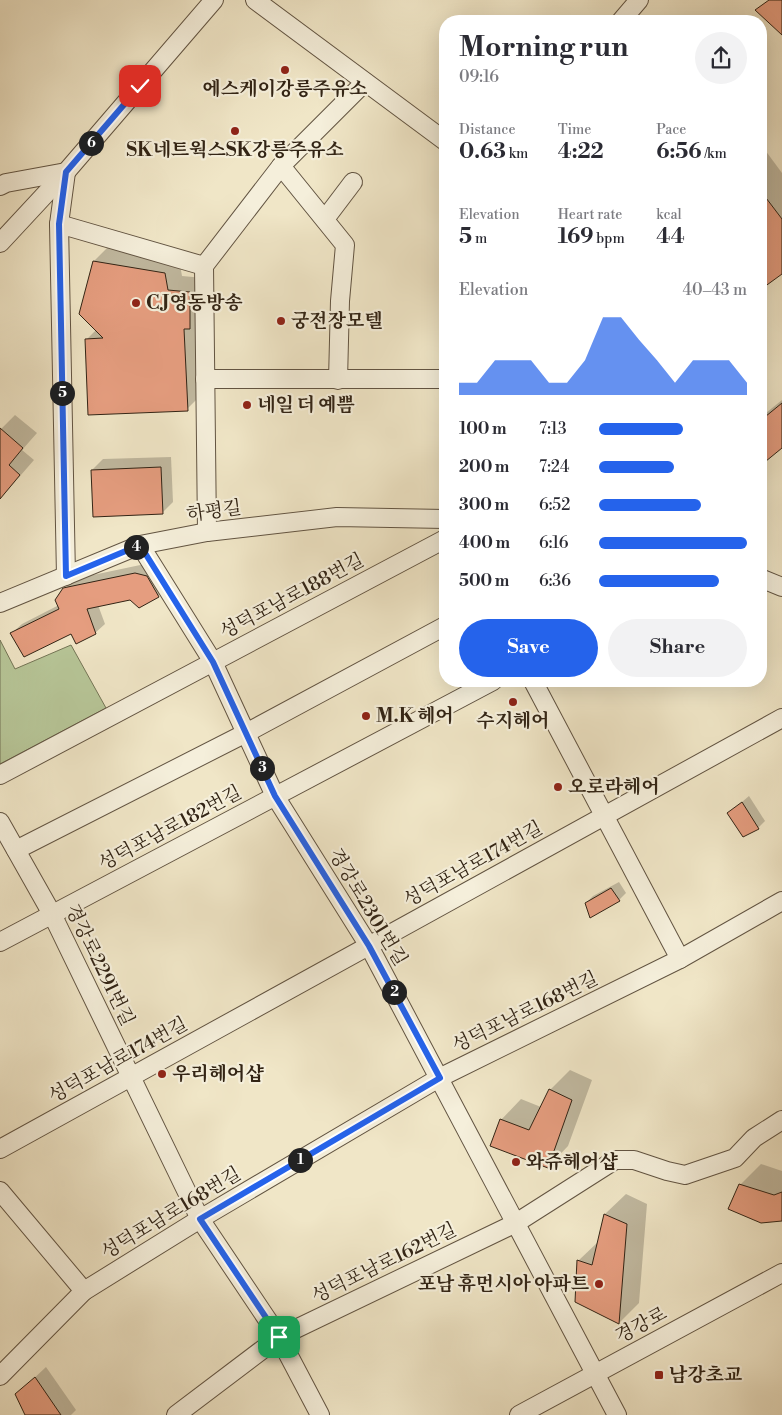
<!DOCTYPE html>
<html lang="en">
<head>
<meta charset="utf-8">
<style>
  :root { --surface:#fff; --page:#f2f2f3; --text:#2b2b33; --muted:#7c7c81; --accent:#2563eb }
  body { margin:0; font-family:"Libre Bodoni","Noto Serif KR",serif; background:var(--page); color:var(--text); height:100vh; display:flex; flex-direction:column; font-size:19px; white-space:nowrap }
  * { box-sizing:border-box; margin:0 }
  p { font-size:16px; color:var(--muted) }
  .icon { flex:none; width:28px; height:28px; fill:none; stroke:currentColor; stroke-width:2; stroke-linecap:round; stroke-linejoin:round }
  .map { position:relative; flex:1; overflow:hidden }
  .panel { position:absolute; left:439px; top:15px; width:328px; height:672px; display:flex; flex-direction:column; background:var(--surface); border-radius:20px; box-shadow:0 5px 20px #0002 }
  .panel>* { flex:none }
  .pin { position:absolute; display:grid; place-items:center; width:42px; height:42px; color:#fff; margin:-21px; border-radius:10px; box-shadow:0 2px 8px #0006 }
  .km { position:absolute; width:25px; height:25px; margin:-12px; border-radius:50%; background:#222; color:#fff; font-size:14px; line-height:25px; text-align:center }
  .round { display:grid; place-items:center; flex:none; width:52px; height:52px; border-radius:26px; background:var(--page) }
  .head { display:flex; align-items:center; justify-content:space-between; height:85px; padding:0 20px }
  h1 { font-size:28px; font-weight:700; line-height:38px }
  .metrics { display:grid; grid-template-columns:repeat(3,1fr); gap:8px; height:85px; padding:5px 20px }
  .metrics div { display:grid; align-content:center }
  .metrics b { font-size:21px; font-weight:700 }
  .metrics small { font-size:14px; font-weight:400 }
  .metrics p { font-size:14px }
  .chart { height:140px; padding:10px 20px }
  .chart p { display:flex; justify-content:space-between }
  .chart svg { width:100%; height:90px; margin-top:5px; fill:var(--accent); opacity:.7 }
  .button { display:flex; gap:10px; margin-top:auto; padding:10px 20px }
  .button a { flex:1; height:58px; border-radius:30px; background:var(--accent); color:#fff; font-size:20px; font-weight:700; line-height:58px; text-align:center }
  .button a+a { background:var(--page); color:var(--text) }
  ul { padding:0 20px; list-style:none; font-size:16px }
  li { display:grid; grid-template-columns:80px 60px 1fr; align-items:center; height:38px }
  li i { height:12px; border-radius:6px; background:var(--accent) }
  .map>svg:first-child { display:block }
  .green { fill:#b7c698; stroke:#747556 }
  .shadow { fill:#0003 }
  .building { fill:#e59d7f; stroke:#322415 }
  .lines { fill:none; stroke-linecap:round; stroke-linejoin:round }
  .minor-casing { stroke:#625442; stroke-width:20 }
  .minor { stroke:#f5efdb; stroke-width:18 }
  .route-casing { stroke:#fff; stroke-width:10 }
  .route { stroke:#2563eb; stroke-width:6 }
  .poi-dot { fill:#8f2418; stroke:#f5efdb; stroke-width:2 }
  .labels { text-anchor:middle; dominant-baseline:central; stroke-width:4.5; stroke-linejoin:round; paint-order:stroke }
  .poi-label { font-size:19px; font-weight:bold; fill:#322415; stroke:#f5efdb; text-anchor:start }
  .street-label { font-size:19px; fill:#322415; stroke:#f5efdb }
</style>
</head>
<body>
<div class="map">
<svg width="782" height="1415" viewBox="0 0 782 1415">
  <rect width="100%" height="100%" fill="#f0e6c7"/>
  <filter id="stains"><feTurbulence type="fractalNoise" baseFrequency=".004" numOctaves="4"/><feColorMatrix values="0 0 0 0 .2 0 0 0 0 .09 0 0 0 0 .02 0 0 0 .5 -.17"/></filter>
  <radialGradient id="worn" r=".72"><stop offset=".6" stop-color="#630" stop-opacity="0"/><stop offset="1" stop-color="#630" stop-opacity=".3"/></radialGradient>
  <path class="green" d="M0 640 15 669 71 645 106 708 0 764Z"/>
  <g class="shadow">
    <path d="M765 150 782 173V272L760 289V155Z"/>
    <path d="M108 247 179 259 182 276 204 278 201 395 187 409 87 339 96 330 94 261Z"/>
    <path d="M782 400V447L760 464V418Z"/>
    <path d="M15 415 37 433 22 450 34 460 0 499V430Z"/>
    <path d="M171 457 173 502 162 513 92 470 103 459Z"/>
    <path d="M145 564 168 587 158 596 131 599 98 605 105 624 95 633H12L22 624 59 605 64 589 74 579Z"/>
    <path d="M749 796 765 821 758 828 729 813Z"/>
    <path d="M619 882 626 893 619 900 586 903 593 896Z"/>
    <path d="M570 1070 592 1080 568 1146 548 1167 501 1120 521 1099 541 1107 550 1090Z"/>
    <path d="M761 1164 782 1171V1220L740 1185Z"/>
    <path d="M626 1194 647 1204 639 1303 619 1323 578 1261 599 1241 605 1214Z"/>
    <path d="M46 1367 76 1410 71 1415H26L28 1384Z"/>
  </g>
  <g class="building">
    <path d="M769 0H782V35L755 10Z"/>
    <path d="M760 190 782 219V274L760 290Z"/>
    <path d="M93 261 165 273 168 290 190 292V329H184L188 411 88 415 85 339 103 338 79 314Z"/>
    <path d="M782 403V448L760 466V421Z"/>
    <path d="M0 428 23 448 9 465 20 475 0 499Z"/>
    <path d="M161 467 163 514 93 517 91 470Z"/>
    <path d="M135 573 147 576 159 597 139 608 130 600 87 609 96 634 76 644 71 634 24 657 10 633 59 609 55 600 63 588Z"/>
    <path d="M742 802 759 829 743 837 727 813Z"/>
    <path d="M611 888 620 901 590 918 585 903Z"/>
    <path d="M549 1089 572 1100 548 1168 490 1146 500 1119 529 1130Z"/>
    <path d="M739 1184 774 1195 782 1192V1221L761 1223 728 1209Z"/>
    <path d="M604 1214 627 1224 619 1324 575 1302 577 1260 592 1265Z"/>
    <path d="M35 1377 61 1415H25L15 1394Z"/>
  </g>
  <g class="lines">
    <g class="minor-casing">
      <g id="minor">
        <path d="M255 0 445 141"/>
        <path d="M621 21 639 0"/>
        <path d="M281 166 345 245 340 301 338 380"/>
        <path d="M0 186 6 183 66 172 59 224 66 576"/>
        <path d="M325 219 353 182"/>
        <path d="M59 224 204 266"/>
        <path d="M0 243 66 172 214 0"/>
        <path d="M205 379H445"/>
        <path d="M207 532 204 266 281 166 365 82"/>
        <path d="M140 545 213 662 275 796 369 946 617 1415"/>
        <path d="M760 578 782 587"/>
        <path d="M0 603 140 545 207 532 337 517 445 519"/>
        <path d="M533 681 680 959"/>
        <path d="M0 775 445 539"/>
        <path d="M0 822 52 914 200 1219 279 1337 320 1415"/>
        <path d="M16 850 246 733 445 626"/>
        <path d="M0 942 493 681"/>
        <path d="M0 1149 782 718"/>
        <path d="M0 1191 84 1291"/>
        <path d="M0 1376 84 1291 200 1219 439 1078 680 959 782 901"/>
        <path d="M176 1415 279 1337 516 1223 615 1160H634L667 1171 685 1175 735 1158 754 1138 782 1120"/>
        <path d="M519 1415 782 1273"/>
      </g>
    </g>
    <use href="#minor" class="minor"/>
  </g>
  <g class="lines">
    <g class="route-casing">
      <path id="route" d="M140 86 66 172 59 224 66 576 140 545 213 662 275 796 369 946 440 1078 200 1219 279 1337"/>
    </g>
    <use href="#route" class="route"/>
  </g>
  <g class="poi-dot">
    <circle cx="285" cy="70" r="5"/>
    <circle cx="235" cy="131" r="5"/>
    <circle cx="136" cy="303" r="5"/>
    <circle cx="281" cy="321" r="5"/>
    <circle cx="247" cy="405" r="5"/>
    <circle cx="513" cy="702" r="5"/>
    <circle cx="366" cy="716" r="5"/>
    <circle cx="558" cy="787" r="5"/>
    <circle cx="162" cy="1074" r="5"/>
    <circle cx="516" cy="1162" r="5"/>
    <circle cx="599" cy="1284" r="5"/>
    <rect x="654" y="1370" width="10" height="10" rx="2.5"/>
  </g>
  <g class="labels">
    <g class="poi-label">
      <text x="285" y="89" text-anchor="middle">에스케이강릉주유소</text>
      <text x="235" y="150" text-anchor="middle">SK네트웍스SK강릉주유소</text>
      <text x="146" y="303">CJ영동방송</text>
      <text x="291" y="321">궁전장모텔</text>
      <text x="257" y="405">네일 더 예쁨</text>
      <text x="376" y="716">M.K 헤어</text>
      <text x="513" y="721" text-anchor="middle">수지헤어</text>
      <text x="568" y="787">오로라헤어</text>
      <text x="172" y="1074">우리헤어샵</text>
      <text x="526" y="1162">와쥬헤어샵</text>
      <text x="589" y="1284" text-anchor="end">포남 휴먼시아 아파트</text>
      <text x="669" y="1375">남강초교</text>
    </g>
    <g class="street-label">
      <text transform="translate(214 511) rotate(-8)">하평길</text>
      <text transform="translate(292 596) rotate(-28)">성덕포남로188번길</text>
      <text transform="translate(170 828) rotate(-28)">성덕포남로182번길</text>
      <text transform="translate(473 864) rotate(-29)">성덕포남로174번길</text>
      <text transform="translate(368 907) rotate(59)">경강로2301번길</text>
      <text transform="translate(100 965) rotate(64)">경강로2291번길</text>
      <text transform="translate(525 1012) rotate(-26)">성덕포남로168번길</text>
      <text transform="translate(118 1060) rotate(-29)">성덕포남로174번길</text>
      <text transform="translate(171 1213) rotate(-31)">성덕포남로168번길</text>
      <text transform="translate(384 1263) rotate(-26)">성덕포남로162번길</text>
      <text transform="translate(641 1325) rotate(-28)">경강로</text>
    </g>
  </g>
  <rect width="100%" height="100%" filter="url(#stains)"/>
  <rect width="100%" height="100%" fill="url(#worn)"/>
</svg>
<div class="pin" style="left:279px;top:1337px;background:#1e9e55"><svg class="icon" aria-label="arrive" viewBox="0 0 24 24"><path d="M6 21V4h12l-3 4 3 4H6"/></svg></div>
<div class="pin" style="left:140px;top:86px;background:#d93025"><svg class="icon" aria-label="check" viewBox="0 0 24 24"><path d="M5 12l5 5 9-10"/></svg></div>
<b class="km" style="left:300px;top:1160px">1</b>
<b class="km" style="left:394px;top:992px">2</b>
<b class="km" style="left:262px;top:768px">3</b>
<b class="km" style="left:136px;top:547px">4</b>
<b class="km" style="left:62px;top:393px">5</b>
<b class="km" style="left:91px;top:143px">6</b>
<section class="panel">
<div class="head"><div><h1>Morning run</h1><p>09:16</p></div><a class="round"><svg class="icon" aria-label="share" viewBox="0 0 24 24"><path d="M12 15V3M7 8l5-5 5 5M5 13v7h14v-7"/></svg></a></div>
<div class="metrics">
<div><p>Distance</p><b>0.63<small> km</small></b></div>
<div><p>Time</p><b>4:22</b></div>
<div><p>Pace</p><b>6:56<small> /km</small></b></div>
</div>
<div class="metrics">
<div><p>Elevation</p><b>5<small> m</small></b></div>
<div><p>Heart rate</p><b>169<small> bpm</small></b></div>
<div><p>kcal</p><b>44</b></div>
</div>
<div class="chart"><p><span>Elevation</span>40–43 m</p>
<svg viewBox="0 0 160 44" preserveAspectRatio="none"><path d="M0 44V38L10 38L20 27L30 27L40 27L50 38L60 38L70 27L80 6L90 6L100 17L110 27L120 38L130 27L140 27L150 27L160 38V44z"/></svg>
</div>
<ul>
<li><b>100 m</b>7:13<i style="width:57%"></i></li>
<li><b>200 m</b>7:24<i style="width:51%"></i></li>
<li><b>300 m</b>6:52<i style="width:69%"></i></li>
<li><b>400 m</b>6:16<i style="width:100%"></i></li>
<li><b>500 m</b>6:36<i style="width:81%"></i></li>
</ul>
<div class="button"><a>Save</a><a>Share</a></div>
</section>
</div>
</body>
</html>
